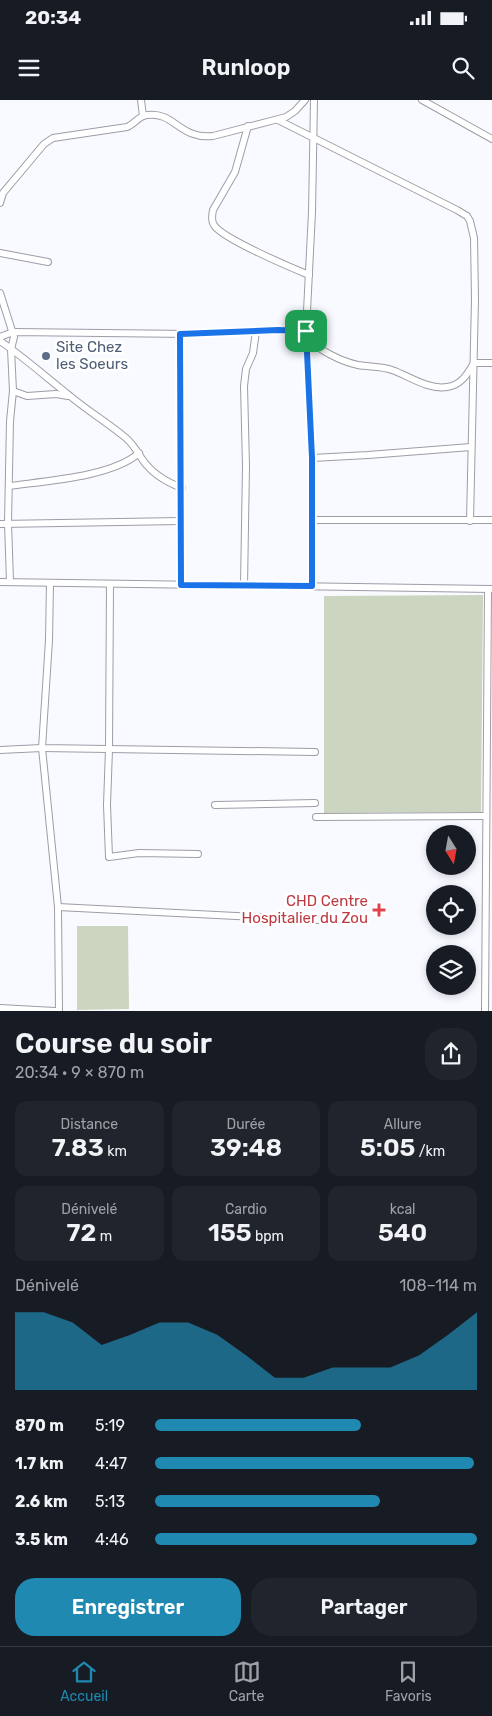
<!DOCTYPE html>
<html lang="fr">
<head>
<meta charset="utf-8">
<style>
  :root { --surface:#171b24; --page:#20242c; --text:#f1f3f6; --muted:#9ea1a6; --line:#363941; --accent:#2089b1 }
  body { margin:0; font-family:Rubik,sans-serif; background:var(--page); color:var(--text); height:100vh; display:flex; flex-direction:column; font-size:19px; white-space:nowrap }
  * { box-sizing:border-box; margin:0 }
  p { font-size:16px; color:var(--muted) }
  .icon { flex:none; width:28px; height:28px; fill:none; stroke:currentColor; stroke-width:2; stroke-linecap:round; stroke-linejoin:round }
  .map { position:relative; height:911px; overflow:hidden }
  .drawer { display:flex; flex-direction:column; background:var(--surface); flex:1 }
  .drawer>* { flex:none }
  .needle { width:32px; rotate:169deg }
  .tools { position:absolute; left:426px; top:725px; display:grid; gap:10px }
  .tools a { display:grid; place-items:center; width:50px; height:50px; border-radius:50%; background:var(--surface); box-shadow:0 2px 8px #0003; font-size:25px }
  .pin { position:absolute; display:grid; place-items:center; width:42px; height:42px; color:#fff; margin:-21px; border-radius:10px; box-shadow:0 2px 8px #0006 }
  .round { display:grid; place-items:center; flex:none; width:52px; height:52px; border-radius:20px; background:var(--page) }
  .summary { display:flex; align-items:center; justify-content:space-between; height:85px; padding:0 15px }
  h1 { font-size:28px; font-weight:600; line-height:38px }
  .metrics { display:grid; grid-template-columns:repeat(3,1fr); gap:8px; height:85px; padding:5px 15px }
  .metrics div { display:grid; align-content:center; border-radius:12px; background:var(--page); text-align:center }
  .metrics b { font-size:25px; font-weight:600 }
  .metrics small { font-size:14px; font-weight:400 }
  .metrics p { font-size:14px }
  .chart { height:140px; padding:10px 15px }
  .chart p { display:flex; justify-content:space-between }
  .chart svg { width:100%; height:90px; margin-top:5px; fill:var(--accent); opacity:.7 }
  .primary-button { display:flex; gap:10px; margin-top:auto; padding:10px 15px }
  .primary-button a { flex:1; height:58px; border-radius:20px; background:var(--accent); color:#fff; font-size:20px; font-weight:600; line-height:58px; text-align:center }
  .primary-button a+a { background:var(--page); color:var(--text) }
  ul { padding:0 15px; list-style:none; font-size:16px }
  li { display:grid; grid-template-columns:80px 60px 1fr; align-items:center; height:38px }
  li i { height:12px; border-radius:6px; background:var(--accent) }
  .status { display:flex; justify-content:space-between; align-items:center; height:35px; padding:0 25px; background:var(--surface); direction:ltr }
  .status svg { height:14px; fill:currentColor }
  header { display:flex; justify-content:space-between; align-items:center; height:65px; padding:0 15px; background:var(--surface); font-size:22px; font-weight:600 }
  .tab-bar { display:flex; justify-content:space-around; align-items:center; height:70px; border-top:1px solid var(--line); background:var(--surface); font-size:14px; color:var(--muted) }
  .tab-bar a { display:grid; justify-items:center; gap:2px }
  .tab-bar .active { color:var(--accent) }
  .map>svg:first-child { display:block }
  .green { fill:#ccd5bf }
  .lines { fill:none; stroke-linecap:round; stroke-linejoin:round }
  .minor-casing { stroke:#9c9ea6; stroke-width:8 }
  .minor { stroke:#fff; stroke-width:6 }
  .route-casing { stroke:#fff; stroke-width:10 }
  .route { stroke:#1a73e8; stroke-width:6 }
  .service-dot { fill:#5c6f8a; stroke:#fff; stroke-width:2 }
  .health-dot { fill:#e0444e; stroke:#fff; stroke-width:2 }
  .labels { text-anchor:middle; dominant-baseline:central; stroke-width:5; stroke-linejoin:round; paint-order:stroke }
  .service-label { font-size:15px; fill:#4e5e75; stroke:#fff; text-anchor:start }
  .health-label { font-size:15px; fill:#be3a42; stroke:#fff; text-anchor:end }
</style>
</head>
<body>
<div class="status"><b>20:34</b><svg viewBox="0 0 49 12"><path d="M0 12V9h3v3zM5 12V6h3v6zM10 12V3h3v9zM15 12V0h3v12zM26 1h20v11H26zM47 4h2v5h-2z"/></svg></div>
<header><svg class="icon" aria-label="menu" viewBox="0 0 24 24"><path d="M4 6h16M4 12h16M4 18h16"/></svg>Runloop<svg class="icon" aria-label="search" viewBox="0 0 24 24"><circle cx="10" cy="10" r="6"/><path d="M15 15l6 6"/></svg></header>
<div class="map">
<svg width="492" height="911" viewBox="0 0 492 911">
  <rect width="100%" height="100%" fill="#f8faff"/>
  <g class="green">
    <path d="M483 495 481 712 324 713V496Z"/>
    <path d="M77 826H128L129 909 77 910Z"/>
  </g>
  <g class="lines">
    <g class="minor-casing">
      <g id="minor">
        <path d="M141 0 143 16"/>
        <path d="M422 0 492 39"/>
        <path d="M278 20 457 110 467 116 470 121 474 138 475 199 470 421"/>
        <path d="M248 26 235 72 213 110C212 115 211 121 214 125 221 138 292 168 309 175"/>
        <path d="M0 103 3 93 44 44 53 38 127 27C135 24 138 16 147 15 174 11 180 40 213 36L286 17 295 11 305 0"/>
        <path d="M0 153 48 162"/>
        <path d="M0 193 14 237 11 249 13 291 10 321 8 423 10 482"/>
        <path d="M180 234 181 485"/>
        <path d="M0 237 13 232 191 234 278 230 306 231"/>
        <path d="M307 240C323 251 339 261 358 265 369 267 382 266 392 270 409 276 428 290 447 287 461 285 467 275 474 263H492"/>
        <path d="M0 241C25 258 47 278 70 296 88 311 108 323 126 338 133 344 137 351 142 359 152 374 166 382 182 388"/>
        <path d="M13 291 27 296 56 294 68 296"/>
        <path d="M312 358 368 355 471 347"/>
        <path d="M9 386C45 381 112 377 139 353"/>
        <path d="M312 420H492"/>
        <path d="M0 424 180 421"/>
        <path d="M0 482 492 489"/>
        <path d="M50 483 49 540 42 648 315 652"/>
        <path d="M110 484 109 649 107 705 109 757 139 753 198 754"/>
        <path d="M244 486 246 366 244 286 246 269 253 253 256 231"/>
        <path d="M312 486V358L306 231 312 112 314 0"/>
        <path d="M0 650 42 648 58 807 59 911"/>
        <path d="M215 705 315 703"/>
        <path d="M316 717 486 716"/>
        <path d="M58 807 317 820"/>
        <path d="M0 908 55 911"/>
        <path d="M485 911 488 489"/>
      </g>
    </g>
    <use href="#minor" class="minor"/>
  </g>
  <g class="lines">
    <g class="route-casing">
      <path id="route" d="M278 230 306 231 312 358V486L181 485 180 234Z"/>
    </g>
    <use href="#route" class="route"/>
  </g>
  <circle class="service-dot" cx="46" cy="256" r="5"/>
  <path class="health-dot" d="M376.5 802.5h5v5h5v5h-5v5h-5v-5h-5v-5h5z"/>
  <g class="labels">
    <g class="service-label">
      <text x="56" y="247">Site Chez<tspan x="56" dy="17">les Soeurs</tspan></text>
    </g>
    <g class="health-label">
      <text x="368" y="801">CHD Centre<tspan x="368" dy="17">Hospitalier du Zou</tspan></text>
    </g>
  </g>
</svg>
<div class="tools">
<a><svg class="needle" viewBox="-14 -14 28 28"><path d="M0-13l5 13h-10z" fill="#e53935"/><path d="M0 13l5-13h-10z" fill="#9ea1a6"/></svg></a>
<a><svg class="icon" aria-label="locate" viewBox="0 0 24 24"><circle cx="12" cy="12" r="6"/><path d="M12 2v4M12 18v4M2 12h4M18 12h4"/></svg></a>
<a><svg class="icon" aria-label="layers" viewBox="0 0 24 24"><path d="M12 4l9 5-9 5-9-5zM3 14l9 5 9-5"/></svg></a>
</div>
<div class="pin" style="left:306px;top:231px;background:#1e9e55"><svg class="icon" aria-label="arrive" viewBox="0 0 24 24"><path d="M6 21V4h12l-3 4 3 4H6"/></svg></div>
</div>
<section class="drawer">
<div class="summary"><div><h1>Course du soir</h1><p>20:34 · 9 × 870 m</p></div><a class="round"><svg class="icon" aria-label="share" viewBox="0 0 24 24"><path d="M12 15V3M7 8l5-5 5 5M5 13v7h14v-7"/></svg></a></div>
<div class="metrics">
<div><p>Distance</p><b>7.83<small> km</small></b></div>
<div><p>Durée</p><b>39:48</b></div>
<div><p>Allure</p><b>5:05<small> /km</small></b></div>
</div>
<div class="metrics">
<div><p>Dénivelé</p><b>72<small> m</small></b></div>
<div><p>Cardio</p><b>155<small> bpm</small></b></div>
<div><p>kcal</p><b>540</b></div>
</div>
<div class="chart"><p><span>Dénivelé</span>108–114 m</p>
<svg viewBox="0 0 160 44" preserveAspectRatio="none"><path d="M0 44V6L10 6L20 11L30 22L40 17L50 11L60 11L70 17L80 27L90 38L100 38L110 33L120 33L130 33L140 27L150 17L160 6V44z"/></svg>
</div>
<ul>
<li><b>870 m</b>5:19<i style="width:64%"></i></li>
<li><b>1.7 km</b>4:47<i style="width:99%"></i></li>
<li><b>2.6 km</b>5:13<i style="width:70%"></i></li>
<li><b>3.5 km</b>4:46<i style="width:100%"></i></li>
</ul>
<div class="primary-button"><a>Enregistrer</a><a>Partager</a></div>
</section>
<nav class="tab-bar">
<a class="active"><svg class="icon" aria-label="home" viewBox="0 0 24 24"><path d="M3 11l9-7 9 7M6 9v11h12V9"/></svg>Accueil</a>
<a><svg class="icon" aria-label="map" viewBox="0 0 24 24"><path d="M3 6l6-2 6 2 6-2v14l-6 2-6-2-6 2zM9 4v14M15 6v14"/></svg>Carte</a>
<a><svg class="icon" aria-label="saved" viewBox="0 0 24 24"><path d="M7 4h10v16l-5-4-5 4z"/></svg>Favoris</a>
</nav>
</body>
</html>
